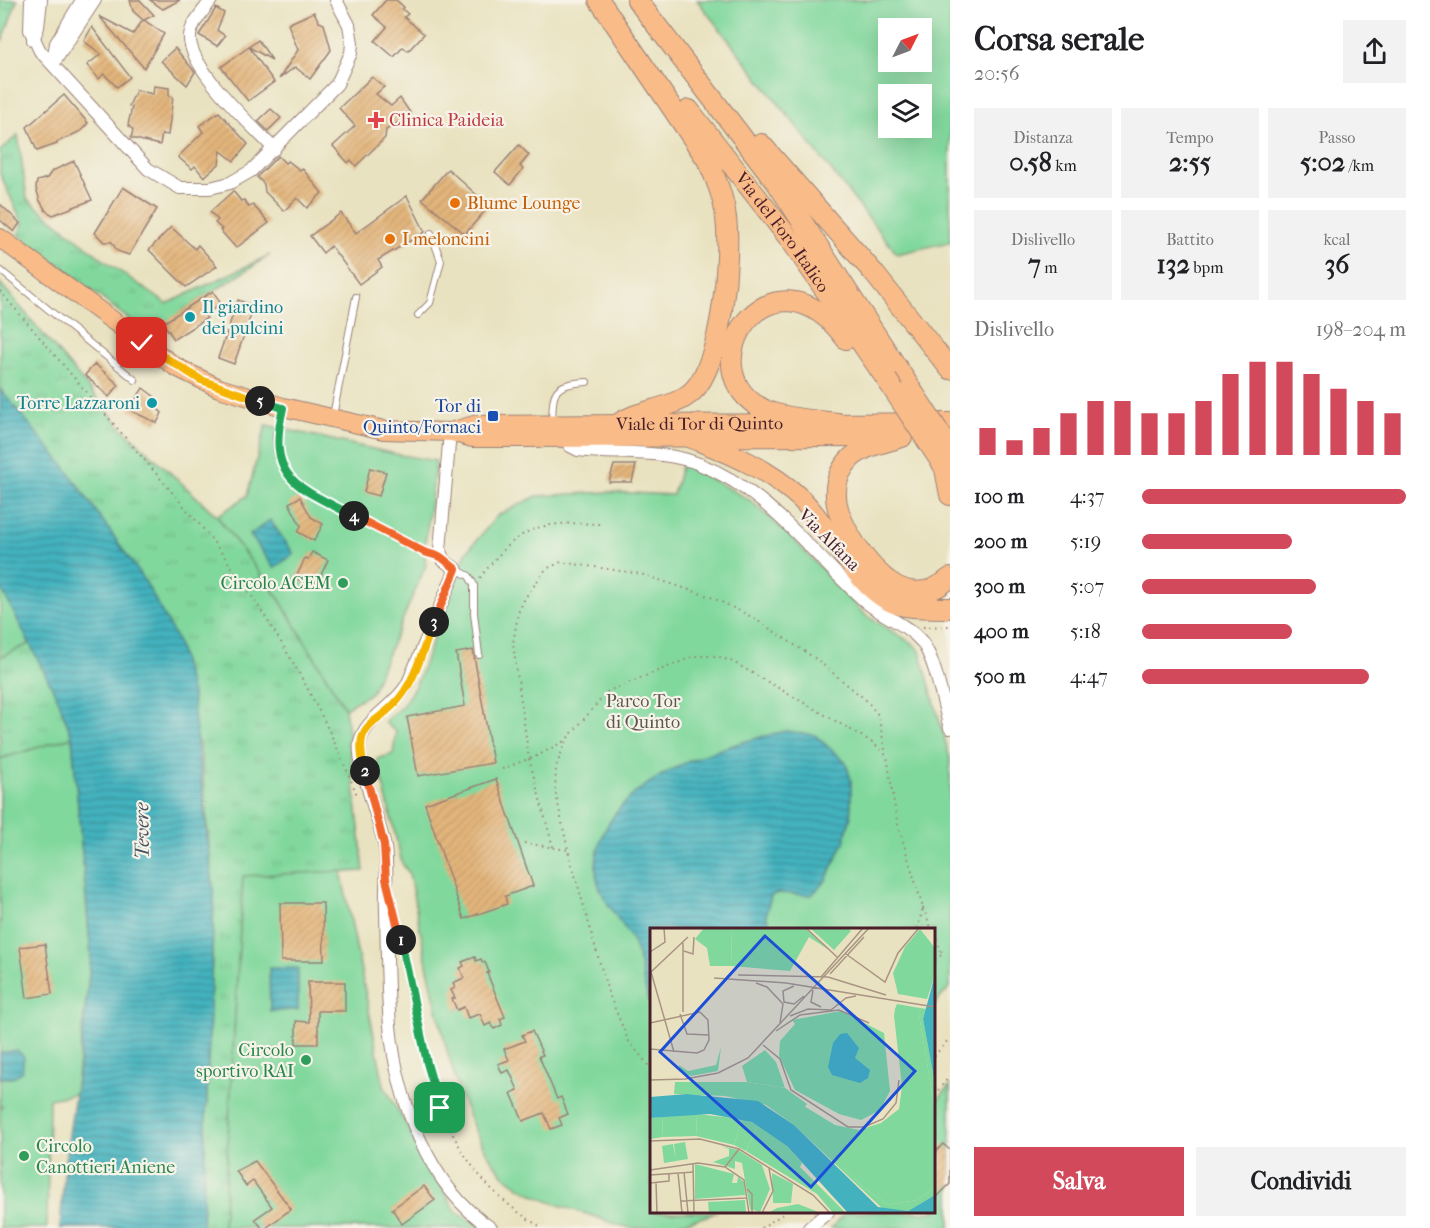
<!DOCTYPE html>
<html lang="it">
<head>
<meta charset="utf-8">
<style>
  :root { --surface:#fff; --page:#f2f2f2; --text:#202124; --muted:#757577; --accent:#d1495b }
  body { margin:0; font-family:"IM FELL French Canon",serif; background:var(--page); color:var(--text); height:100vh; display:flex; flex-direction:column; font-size:22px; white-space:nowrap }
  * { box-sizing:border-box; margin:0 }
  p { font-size:20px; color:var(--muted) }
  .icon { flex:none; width:33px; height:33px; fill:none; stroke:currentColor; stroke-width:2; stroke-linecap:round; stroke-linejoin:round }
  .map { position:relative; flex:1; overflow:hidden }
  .details { display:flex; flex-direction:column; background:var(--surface); width:480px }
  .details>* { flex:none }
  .needle { width:39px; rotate:48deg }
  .fabs { position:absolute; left:878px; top:18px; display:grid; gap:12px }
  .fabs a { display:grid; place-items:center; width:54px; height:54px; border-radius:0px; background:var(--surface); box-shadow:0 6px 24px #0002; font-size:30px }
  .pin { position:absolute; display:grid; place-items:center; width:51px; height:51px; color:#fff; margin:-26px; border-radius:12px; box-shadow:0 3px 9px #0006 }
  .km { position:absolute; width:30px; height:30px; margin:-15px; border-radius:50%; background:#222; color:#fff; font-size:16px; line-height:30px; text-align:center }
  .round { display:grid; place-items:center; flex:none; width:63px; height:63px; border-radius:0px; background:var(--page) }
  .overview { display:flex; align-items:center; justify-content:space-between; height:102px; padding:0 24px }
  h1 { font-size:33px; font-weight:800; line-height:45px }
  .stats { display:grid; grid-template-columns:repeat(3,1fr); gap:9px; height:102px; padding:6px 24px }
  .stats div { display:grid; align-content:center; border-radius:0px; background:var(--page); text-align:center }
  .stats b { font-size:26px; font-weight:800 }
  .stats small { font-size:16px; font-weight:400 }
  .stats p { font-size:16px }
  .chart { height:168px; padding:12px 24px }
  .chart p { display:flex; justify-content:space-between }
  .chart svg { width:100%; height:108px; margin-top:6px; stroke:var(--accent); stroke-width:6 }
  .cta { display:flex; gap:12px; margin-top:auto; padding:12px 24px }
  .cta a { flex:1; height:69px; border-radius:0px; background:var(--accent); color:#fff; font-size:24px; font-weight:800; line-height:69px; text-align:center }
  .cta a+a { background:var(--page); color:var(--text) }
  ul { padding:0 24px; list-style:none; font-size:20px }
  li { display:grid; grid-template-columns:96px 72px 1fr; align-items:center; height:45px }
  li i { height:15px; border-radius:8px; background:var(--accent) }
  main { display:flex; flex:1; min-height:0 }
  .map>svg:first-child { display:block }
  .grass { fill:url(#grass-tufts); stroke:#667c64; stroke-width:1.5 }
  .park { fill:#81d89d; stroke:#667c64; stroke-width:1.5; fill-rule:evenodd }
  .water { fill:url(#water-rules); stroke:#466874; stroke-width:1.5 }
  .building { fill:url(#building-hatch) }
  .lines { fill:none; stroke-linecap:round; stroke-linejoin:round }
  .service-casing { stroke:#9a8076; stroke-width:8 }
  .minor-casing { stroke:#9a8076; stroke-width:14 }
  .primary-casing { stroke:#9a8076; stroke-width:20 }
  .trunk-casing { stroke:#9a8076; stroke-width:22 }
  .path { stroke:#9a8076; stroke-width:2; stroke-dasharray:1.5 4.5; stroke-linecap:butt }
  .service { stroke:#fff; stroke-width:6 }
  .minor { stroke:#fff; stroke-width:12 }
  .primary { stroke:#f9bc89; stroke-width:18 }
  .trunk { stroke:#f9bc89; stroke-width:20 }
  .trunk-bridge-casing { stroke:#9a8076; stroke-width:22; stroke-linecap:butt }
  .trunk-bridge { stroke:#f9bc89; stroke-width:20 }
  .split-1-casing { stroke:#fff; stroke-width:12 }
  .split-2-casing { stroke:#fff; stroke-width:12 }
  .split-3-casing { stroke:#fff; stroke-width:12 }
  .split-4-casing { stroke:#fff; stroke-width:12 }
  .split-5-casing { stroke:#fff; stroke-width:12 }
  .split-6-casing { stroke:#fff; stroke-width:12 }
  .split-1 { stroke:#22a559; stroke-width:8 }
  .split-2 { stroke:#f0652b; stroke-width:8 }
  .split-3 { stroke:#f5b400; stroke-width:8 }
  .split-4 { stroke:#f0652b; stroke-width:8 }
  .split-5 { stroke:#22a559; stroke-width:8 }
  .split-6 { stroke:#f5b400; stroke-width:8 }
  .health-dot { fill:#e0444e; stroke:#f7f3e8; stroke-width:2 }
  .food-dot { fill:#e8710a; stroke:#f7f3e8; stroke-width:2 }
  .culture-dot { fill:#0f9aa8; stroke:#f7f3e8; stroke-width:2 }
  .transit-dot { fill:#1a4fb4; stroke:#f7f3e8; stroke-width:2 }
  .leisure-dot { fill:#2e9e5b; stroke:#f7f3e8; stroke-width:2 }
  .labels { text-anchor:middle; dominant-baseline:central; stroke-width:4.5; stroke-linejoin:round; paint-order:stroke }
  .health-label { font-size:18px; fill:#be3a42; stroke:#f7f3e8; text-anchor:start }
  .food-label { font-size:18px; fill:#c56008; stroke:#f7f3e8; text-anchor:start }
  .street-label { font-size:18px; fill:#4a1f2b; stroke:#f7f3e8 }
  .culture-label { font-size:18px; fill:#0d838f; stroke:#f7f3e8; text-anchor:start }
  .transit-label { font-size:18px; fill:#164399; stroke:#f7f3e8; text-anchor:end }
  .leisure-label { font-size:18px; fill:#27864d; stroke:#f7f3e8; text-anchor:end }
  .park-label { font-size:18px; fill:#5a564d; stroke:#f7f3e8 }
  .water-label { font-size:20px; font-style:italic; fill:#48525e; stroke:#f7f3e8 }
  .inset-road { fill:none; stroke:#a99484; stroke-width:1.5 }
  .view { fill:#1d4ed8; fill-opacity:0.15; stroke:#1d4ed8; stroke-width:3 }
  .inset-edge { fill:none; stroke:#4a1f2b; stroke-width:3 }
</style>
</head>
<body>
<main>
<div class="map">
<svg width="950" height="1228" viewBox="0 0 950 1228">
  <defs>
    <pattern id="grass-tufts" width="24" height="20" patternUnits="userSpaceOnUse" patternTransform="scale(1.5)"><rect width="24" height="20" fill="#81d89d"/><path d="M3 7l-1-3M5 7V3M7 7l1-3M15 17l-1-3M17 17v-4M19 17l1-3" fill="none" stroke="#71b987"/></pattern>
    <pattern id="water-rules" width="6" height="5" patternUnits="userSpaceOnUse" patternTransform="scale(1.5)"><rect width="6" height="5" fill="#43b2be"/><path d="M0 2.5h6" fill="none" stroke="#3a909b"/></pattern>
    <pattern id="building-hatch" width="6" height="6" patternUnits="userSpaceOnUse" patternTransform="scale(1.5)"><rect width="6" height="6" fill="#e3b57b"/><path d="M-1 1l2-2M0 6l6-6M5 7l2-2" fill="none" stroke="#c49b6a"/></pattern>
  </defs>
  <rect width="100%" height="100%" fill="#f7f3e8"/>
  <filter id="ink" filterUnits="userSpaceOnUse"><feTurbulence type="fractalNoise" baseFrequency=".0167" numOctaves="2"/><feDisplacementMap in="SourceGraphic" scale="12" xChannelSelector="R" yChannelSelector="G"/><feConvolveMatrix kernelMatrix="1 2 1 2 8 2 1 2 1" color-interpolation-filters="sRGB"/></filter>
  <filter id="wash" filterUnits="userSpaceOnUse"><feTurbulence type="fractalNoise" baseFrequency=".008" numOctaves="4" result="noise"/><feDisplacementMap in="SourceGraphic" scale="24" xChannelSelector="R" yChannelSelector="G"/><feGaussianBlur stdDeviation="1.35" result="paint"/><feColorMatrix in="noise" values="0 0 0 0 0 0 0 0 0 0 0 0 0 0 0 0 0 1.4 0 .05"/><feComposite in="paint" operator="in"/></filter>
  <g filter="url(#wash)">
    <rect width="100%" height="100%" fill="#e9e2c0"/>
    <g class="grass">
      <path d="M0 0H17L3 40 0 35Z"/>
      <path d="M18 135 27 199 105 261 167 304 270 255 164 323 152 337 18 234 23 224 0 174V151Z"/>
      <path d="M0 283 122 428 217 516 280 600 345 708 364 871 243 877 223 1228H202L214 898 200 746 0 391Z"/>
      <path d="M31 643 58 699 72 737 0 759V657Z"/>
    </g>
    <g class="park">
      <path d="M697 0H950V242L897 254ZM888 28H921V62H888ZM888 94H921V128H888Z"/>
      <path d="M266 425 395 454 436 461 424 552 426 565 371 693 345 708 280 600 217 516 247 496Z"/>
      <path d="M682 463 750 500 795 541 865 615 912 643 920 651 950 758V987L934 1005V930H652V1212H717C693 1222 660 1228 633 1228 619 1227 603 1219 590 1215 563 1207 533 1198 511 1181 452 1137 425 947 409 874L402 863 377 759 393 754 396 732 384 722 402 706 416 685 466 553 498 515 537 496 609 492 673 495Z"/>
      <path d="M0 586 31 643 0 657Z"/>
      <path d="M72 737 91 957 75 1094 49 1099 47 1228H0V1107L3 1106H0V759Z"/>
      <path d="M341 871 384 1086 456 1212 483 1228H223L243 876Z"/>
      <path d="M950 1085V1228H831L847 1212H934V1104Z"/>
    </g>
    <g class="water">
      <path d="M0 389 66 468 145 581 177 640 192 694 214 898 202 1228H60L65 1161 79 1068 91 957 87 910 72 737 58 699 0 586Z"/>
      <path d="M270 520 294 554 274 568 250 535Z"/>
      <path d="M786 731 815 735 846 763 851 780V816L844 842 826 880 812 895 777 893 771 896 766 915 772 929 652 930 651 1006C642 986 642 960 632 940 620 918 595 895 596 868 597 781 719 746 786 731Z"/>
      <path d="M269 968H298V1010L270 1011Z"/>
      <path d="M17 1050 24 1057 22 1071 12 1078H0V1053Z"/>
    </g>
    <g id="blocks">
      <g class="building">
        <path d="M130 0H140L154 15 144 20 164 34 144 68 99 16 133 34 143 20 133 11Z"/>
        <path d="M150 0H180L163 9Z"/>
        <path d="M386 0H396L404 7 402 9 408 14 404 17 424 34 408 51 403 47 394 57 375 41 387 27 373 15Z"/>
        <path d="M216 8 224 13 217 30 225 36 217 46 199 35Z"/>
        <path d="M314 12 319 22 324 24 331 50 310 79 295 67 279 79 298 50 288 24Z"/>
        <path d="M92 27 130 77 117 87 104 74 99 79 87 65 101 54 84 41Z"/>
        <path d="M258 40 272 60 249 47Z"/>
        <path d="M249 47 274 82 248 101 221 67Z"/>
        <path d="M175 48 195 72 187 85 161 61Z"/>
        <path d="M372 77 384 87 376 94 391 106 400 98 411 114 386 130 385 138 356 166 351 160 348 163 333 146 355 126 339 108Z"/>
        <path d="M154 86 169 88V96L173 97 168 135 162 134 160 145 131 138 133 130 128 125 132 107 129 106 136 90 153 94Z"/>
        <path d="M64 95 88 123 81 131 57 142V144L37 151 27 127Z"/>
        <path d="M271 109 281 118 268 131 258 121Z"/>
        <path d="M219 112 248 144 234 161 221 151 219 164 204 177 195 166 192 169 178 157 203 132 199 126Z"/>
        <path d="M519 145 529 155 520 166 523 169 510 185 495 172Z"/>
        <path d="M278 156 285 163 288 161 300 170 302 168 322 193 307 208 297 198 284 211 265 192 264 184 257 177Z"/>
        <path d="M74 161 92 200 53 215 46 211 40 201 36 188 37 181 47 178 52 171Z"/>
        <path d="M448 169 489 206 465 234 422 199Z"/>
        <path d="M123 187 157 209 129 255 117 251 112 242H104L95 233Z"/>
        <path d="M233 191 241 201 244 200 249 207 253 205 269 223 236 248 220 230 222 229 215 223 218 220 210 212Z"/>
        <path d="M407 196 425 232 378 260 382 267 359 284 331 246 323 253 310 236 341 213 356 233Z"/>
        <path d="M0 204 20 223 14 232 0 220Z"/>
        <path d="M171 227 195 249 198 245 217 266 186 287 149 250Z"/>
        <path d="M213 291 221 304 204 315 207 318 174 339 163 323Z"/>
        <path d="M238 300 254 306 234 364 218 358Z"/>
        <path d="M95 364 119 385 109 397 85 375Z"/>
        <path d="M143 388 159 400 157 408 162 413 157 423 129 410Z"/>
        <path d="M614 465H636L632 482H609Z"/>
        <path d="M370 468 386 472 379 496 364 492Z"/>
        <path d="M300 497 311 517 323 524 314 541 298 532 301 526 289 503Z"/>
        <path d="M312 552 328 560 317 583 309 580 307 584 296 578 305 558 308 559Z"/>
        <path d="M473 650 493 763 418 776 407 717 465 706 456 653Z"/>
        <path d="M496 779 533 886 505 896 507 904 464 919 425 804Z"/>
        <path d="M280 903H323L324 961H281Z"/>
        <path d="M45 944 52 994 27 998 20 947Z"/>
        <path d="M475 957 476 961 481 959 483 963 485 962 489 972 487 973 505 1017 500 1019 502 1025 494 1029 491 1023 485 1026 480 1014 468 1018 464 1007 457 1010 452 999 455 998 451 990 455 988 453 983 464 978 460 968 464 966 462 962Z"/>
        <path d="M308 982H345V1011H318V1044H296V1021L309 1022Z"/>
        <path d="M532 1031 543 1055 539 1056 557 1099 561 1097 568 1114 559 1118 562 1125 551 1129 544 1113 523 1121 511 1093 518 1090 509 1070 502 1073 498 1064 509 1060 504 1049 525 1041 522 1035Z"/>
        <path d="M943 1144 950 1150V1184L933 1201V1155Z"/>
        <path d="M255 1161 291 1209 266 1228H262L255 1219 272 1207 253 1181 246 1186 236 1171Z"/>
        <path d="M424 1186 435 1200 402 1224 392 1209Z"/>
      </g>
    </g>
  </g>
  <g filter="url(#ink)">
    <use href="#blocks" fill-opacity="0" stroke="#9a8076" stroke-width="1.5"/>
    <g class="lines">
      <g class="service-casing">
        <g id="service">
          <path d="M0 270 135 380"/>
          <path d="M418 315 430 303 441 261 431 233"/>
          <path d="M283 408 276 435 277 451 282 465 301 489 424 552 441 557"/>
          <path d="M333 416 356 297"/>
          <path d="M552 424C553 391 552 384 587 382"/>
          <path d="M456 569 469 576 474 585V613L479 655"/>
        </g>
      </g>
      <g class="minor-casing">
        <g id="minor">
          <path d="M31 0 30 30 40 51 148 169 180 188H210L230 183 251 171 337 84 351 53 352 43 349 25 336 0"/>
          <path d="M211 0C204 11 191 23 190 36 187 67 253 126 274 149"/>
          <path d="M33 40 38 27 41 0"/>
          <path d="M53 63 56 43 82 0"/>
          <path d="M53 64 95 0"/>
          <path d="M450 432 440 550 443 560 456 569 408 683C397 705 365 718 360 742 356 762 381 824 385 848 388 869 385 891 386 912 387 950 387 988 390 1026 397 1098 428 1187 491 1228"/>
          <path d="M564 438 570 446 578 450C617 455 662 449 699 464 770 491 811 554 866 602 883 616 908 625 922 642 936 661 943 704 950 728"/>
          <path d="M809 1228 828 1212"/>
        </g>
      </g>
      <g class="primary-casing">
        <g id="primary">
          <path id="s1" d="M0 238 176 367 219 388 283 407 384 430 450 432 474 425 797 423"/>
          <path d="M824 423 950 422"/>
          <path d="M452 432 472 438 891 437"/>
        </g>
      </g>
      <g class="trunk-casing">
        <g id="trunk">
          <path d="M599 0 708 161C716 179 724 198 726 218 731 257 722 362 693 391 671 411 641 408 618 424"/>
          <path d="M637 0 777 183 911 389"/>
          <path id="s2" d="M689 110 792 242 887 380"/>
          <path d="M761 144 873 272 950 369"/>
          <path d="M837 423C817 420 783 419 765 410 683 372 769 236 846 339"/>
          <path d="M689 437C730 453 769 469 801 499 832 528 857 593 900 605 916 609 934 607 950 608"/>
          <path d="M902 437C885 442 864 446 851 458 822 487 840 522 859 550 882 581 913 610 950 578"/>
          <path d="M945 469 950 495"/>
        </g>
      </g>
      <g class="path">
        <path d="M0 291 206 532C268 614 319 699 357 795"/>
        <path d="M480 578C519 526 537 521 600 524"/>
        <path d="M923 627 950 626"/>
        <path d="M502 769 539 755 566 740"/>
        <path d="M524 843 568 850"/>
        <path d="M553 847 529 759 513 644 518 613 525 598 546 569 561 562 641 574 711 597 752 617 816 659 867 701 878 715 886 754"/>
        <path d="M923 908 932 930"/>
        <path d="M399 932C423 1046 430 1165 543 1228"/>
        <path d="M934 934 943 956"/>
        <path d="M934 954 942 956"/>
        <path d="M934 1056 950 1038"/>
        <path d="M652 1070 628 1040 608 992 568 850 555 790 556 767 566 740 608 691 695 656H717L733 662 872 742 887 756 897 821 923 908 917 930"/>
        <path d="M934 1095 950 1076"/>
        <path d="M761 1228 786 1212"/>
      </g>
      <use href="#service" class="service"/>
      <use href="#minor" class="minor"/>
      <use href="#primary" class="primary"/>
      <use href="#trunk" class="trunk"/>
      <g class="trunk-bridge-casing">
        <g id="trunk-bridge">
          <path d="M887 380 943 465"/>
          <path d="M911 389 950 449"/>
        </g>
      </g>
      <use href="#trunk-bridge" class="trunk-bridge"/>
    </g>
  </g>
  <g class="lines" filter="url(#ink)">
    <g class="split-1-casing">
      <path id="split-1" d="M401 940 427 1063 440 1108"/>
    </g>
    <g class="split-2-casing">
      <path id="split-2" d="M365 771 384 845 386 879 401 940"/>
    </g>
    <g class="split-3-casing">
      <path id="split-3" d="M365 771C351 718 377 729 402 695 417 675 424 645 434 622"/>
    </g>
    <g class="split-4-casing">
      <path id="split-4" d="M354 516 424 552 441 557 456 569 434 622"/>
    </g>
    <g class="split-5-casing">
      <path id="split-5" d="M260 401 283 408C266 480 298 487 354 516"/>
    </g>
    <g class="split-6-casing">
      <path id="split-6" d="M142 343 201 380 260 401"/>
    </g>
    <use href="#split-1" class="split-1"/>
    <use href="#split-2" class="split-2"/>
    <use href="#split-3" class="split-3"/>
    <use href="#split-4" class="split-4"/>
    <use href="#split-5" class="split-5"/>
    <use href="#split-6" class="split-6"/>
  </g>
  <path class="health-dot" d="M373 111h6v6h6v6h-6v6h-6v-6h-6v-6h6z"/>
  <g class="food-dot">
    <circle cx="455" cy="203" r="6"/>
    <circle cx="390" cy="239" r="6"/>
  </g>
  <g class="culture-dot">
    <circle cx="190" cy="317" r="6"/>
    <circle cx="152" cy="403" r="6"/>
  </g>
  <rect class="transit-dot" x="487" y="410" width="12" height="12" rx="3"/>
  <g class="leisure-dot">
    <circle cx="343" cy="583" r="6"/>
    <circle cx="306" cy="1060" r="6"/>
    <circle cx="24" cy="1156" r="6"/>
  </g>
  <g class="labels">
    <g class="health-label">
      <text x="389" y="120">Clinica Paideia</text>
    </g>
    <g class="food-label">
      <text x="467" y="203">Blume Lounge</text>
      <text x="402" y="239">I meloncini</text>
    </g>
    <g class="street-label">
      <text stroke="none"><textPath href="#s2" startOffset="154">Via del Foro Italico</textPath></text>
      <text stroke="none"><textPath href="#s1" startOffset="753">Viale di Tor di Quinto</textPath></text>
      <text transform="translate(829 540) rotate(45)">Via Alfana</text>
    </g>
    <g class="culture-label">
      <text x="202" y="307">Il giardino<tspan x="202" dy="21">dei pulcini</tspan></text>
      <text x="140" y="403" text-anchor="end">Torre Lazzaroni</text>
    </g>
    <g class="transit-label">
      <text x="481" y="406">Tor di<tspan x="481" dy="21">Quinto/Fornaci</tspan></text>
    </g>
    <g class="leisure-label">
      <text x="331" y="583">Circolo ACEM</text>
      <text x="294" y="1050">Circolo<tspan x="294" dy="21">sportivo RAI</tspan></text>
      <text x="36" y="1146" text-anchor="start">Circolo<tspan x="36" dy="21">Canottieri Aniene</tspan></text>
    </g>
    <g class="park-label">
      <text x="643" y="701">Parco Tor<tspan x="643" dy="21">di Quinto</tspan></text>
    </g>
    <g class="water-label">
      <text transform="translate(142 831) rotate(-91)">Tevere</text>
    </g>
  </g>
  <g transform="translate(650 928)">
    <rect width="285" height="285" fill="#e9e2c0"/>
    <path d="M54 0H82L81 38H60L57 20 45 11ZM270 1 285 20V47L277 71 248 66 243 45 255 19ZM247 76 276 81 273 91 285 156V183L268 81H245ZM71 119 68 143 41 148 29 143V137L38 143 66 137ZM25 154H97L135 160 157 176 145 191 212 258 238 277 267 272 285 260V267L258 283 234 282 144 197 116 177 75 168 24 166ZM47 186 46 208 13 209 12 189ZM92 191 108 196 96 223 84 217Z" fill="#81d89d"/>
    <path d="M82 0H155L179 22 159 9 140 43 81 38ZM160 0H198L201 3 184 22ZM268 80 285 183V260L267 272 238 277 212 258 144 191 154 178 185 197 209 202 231 195 249 181 252 158 244 88 245 81ZM191 83 234 105 240 163 230 182 211 192 189 186 145 162 129 128 130 113 145 96 142 92ZM115 122 126 134 135 160 97 154 92 138ZM47 186 92 191 84 217 46 208ZM12 189 13 209 0 211V190ZM108 196 137 218 152 235 150 239 196 285H183L167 266 96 223ZM35 214 38 231 14 235 12 218 23 216 26 231 24 216ZM122 245 143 256 141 275H123ZM148 276 171 285H118L127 280Z" fill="#81d89d"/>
    <path d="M71 218 88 222 112 237 120 261 110 284 100 281 92 235 85 233V241L63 234 79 228V221ZM45 236 84 246 82 255H87L88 249 94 254 95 267 45 271ZM95 272 96 285H59L58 274Z" fill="#81d89d"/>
    <path d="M285 47V156L273 91ZM197 105 209 120 205 130 220 142 218 150 210 155 182 147 178 139 183 115 190 106ZM37 166 108 173 144 197 228 279 258 283 285 267V285H198L137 218 102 194 60 186 0 190V169Z" fill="#43b2be"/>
    <path class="inset-road" d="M156 0 187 29M33 15V84M34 23 43 26 44 9M0 24 15 14 14 0M196 26 235 54 248 25 269 0M180 46 214 9M88 47 178 49 236 67M171 49 213 0M64 50 136 55 285 79M106 55 117 59 133 76 130 95M144 58 133 63 134 74 144 76 154 68M163 62 161 74 171 79M30 86 37 106 59 107M140 88 158 81 181 82 196 70 206 68M0 95 50 84 58 92 59 112 54 122 47 125 0 121M126 103 150 87 189 82 219 95M113 117 130 131 141 162 198 199H214L233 191 246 175 249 152M24 124 1 44 38 9M0 152 35 151 68 145 98 130 219 0M0 213 50 211 89 221 163 267 180 285M43 235 44 285M75 239 89 221M0 242 48 235 75 239 94 252 99 285M34 244 38 285M28 245 32 285M0 247 44 244M6 254 7 285M0 255 19 253V246M97 261 102 266V285M31 273 96 270M112 285 123 263 119 240"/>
    <path class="view" d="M115 8 265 143 161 259 10 124Z"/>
    <rect width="285" height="285" class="inset-edge"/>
  </g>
</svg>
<div class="fabs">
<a><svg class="needle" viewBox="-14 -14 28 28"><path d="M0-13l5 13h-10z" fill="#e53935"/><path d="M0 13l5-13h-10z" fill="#757577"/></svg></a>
<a><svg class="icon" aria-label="layers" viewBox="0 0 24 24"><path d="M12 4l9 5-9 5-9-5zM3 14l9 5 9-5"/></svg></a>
</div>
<div class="pin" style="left:440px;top:1108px;background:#1e9e55"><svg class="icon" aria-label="arrive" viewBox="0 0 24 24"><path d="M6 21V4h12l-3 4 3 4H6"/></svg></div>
<div class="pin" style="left:142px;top:343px;background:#d93025"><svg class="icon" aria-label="check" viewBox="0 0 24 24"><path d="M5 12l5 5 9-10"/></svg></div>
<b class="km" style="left:401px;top:940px">1</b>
<b class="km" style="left:365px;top:771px">2</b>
<b class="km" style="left:434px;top:622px">3</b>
<b class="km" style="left:354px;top:516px">4</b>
<b class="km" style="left:260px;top:401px">5</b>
</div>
<section class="details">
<div class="overview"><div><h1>Corsa serale</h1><p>20:56</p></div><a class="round"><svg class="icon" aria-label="share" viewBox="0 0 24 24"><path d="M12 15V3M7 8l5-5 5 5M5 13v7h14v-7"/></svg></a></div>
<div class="stats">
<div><p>Distanza</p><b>0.58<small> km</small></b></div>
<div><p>Tempo</p><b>2:55</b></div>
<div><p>Passo</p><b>5:02<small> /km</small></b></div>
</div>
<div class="stats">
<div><p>Dislivello</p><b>7<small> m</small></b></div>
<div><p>Battito</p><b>132<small> bpm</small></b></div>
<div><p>kcal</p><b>36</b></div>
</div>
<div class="chart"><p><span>Dislivello</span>198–204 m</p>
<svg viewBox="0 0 160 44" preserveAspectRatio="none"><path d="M5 44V33M15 44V38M25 44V33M35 44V27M45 44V22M55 44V22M65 44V27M75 44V27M85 44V22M95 44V11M105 44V6M115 44V6M125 44V11M135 44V17M145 44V22M155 44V27"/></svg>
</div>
<ul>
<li><b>100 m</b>4:37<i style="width:100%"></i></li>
<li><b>200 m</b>5:19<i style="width:57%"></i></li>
<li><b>300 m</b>5:07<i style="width:66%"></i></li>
<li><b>400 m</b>5:18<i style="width:57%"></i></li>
<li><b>500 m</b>4:47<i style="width:86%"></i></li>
</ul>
<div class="cta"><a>Salva</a><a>Condividi</a></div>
</section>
</main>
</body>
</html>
